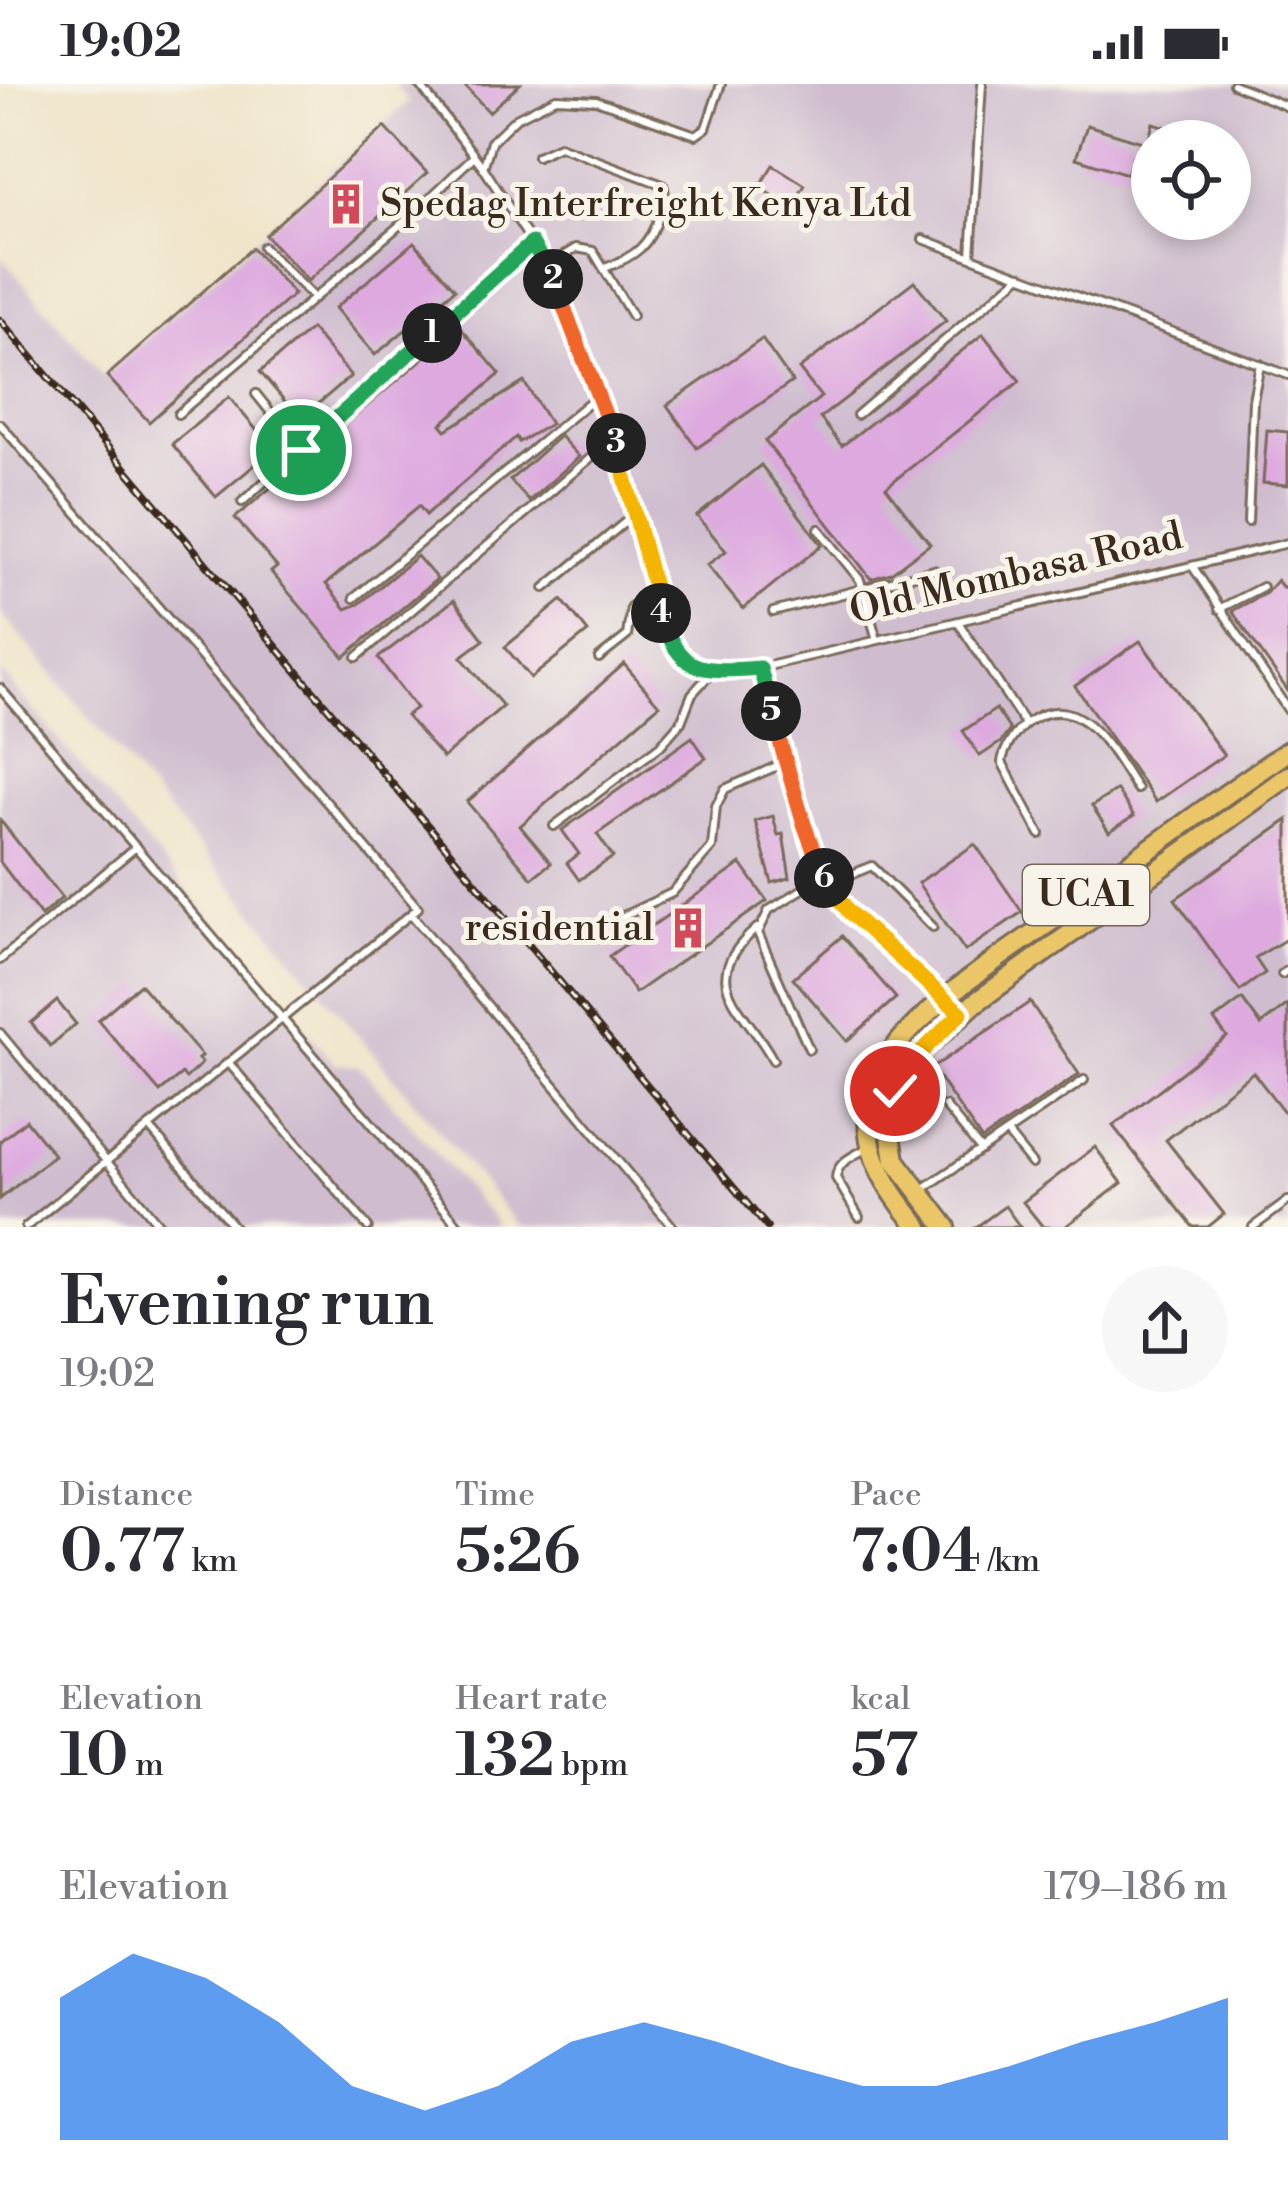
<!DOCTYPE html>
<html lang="en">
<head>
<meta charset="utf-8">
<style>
  :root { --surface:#fff; --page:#f7f7f7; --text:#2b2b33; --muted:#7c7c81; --accent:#1a73e8 }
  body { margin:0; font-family:"Libre Bodoni",serif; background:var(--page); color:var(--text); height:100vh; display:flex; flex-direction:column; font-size:45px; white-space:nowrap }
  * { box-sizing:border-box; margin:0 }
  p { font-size:39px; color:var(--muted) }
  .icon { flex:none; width:66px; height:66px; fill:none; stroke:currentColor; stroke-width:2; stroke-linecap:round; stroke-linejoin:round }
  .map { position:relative; height:1143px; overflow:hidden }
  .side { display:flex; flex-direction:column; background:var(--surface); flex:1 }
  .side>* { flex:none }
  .fabs { position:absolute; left:1131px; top:36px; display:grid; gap:24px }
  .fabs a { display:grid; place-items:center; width:120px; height:120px; border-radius:50%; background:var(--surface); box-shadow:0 6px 18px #0003; font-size:60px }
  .pin { position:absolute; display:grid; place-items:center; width:102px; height:102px; color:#fff; margin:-51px; border:6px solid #fff; border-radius:50%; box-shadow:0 3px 12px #0007 }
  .km { position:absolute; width:60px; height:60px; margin:-30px; border-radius:50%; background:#222; color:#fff; font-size:33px; line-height:60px; text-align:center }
  .round { display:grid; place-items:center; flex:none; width:126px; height:126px; border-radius:63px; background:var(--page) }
  .summary { display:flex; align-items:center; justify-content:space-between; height:204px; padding:0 60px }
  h1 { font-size:66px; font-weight:600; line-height:90px }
  .stats { display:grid; grid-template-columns:repeat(3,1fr); gap:18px; height:204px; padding:12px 60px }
  .stats div { display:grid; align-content:center }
  .stats b { font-size:60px; font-weight:600 }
  .stats small { font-size:33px; font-weight:400 }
  .stats p { font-size:33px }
  .chart { height:336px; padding:24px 60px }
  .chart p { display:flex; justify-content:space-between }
  .chart svg { width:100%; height:216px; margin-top:12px; fill:var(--accent); opacity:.7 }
  .status { display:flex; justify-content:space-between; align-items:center; height:84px; padding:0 60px; background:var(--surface); direction:ltr }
  .status svg { height:33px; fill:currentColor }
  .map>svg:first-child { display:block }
  .industrial { fill:#cfbdcf; fill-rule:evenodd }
  .building { fill:#dda9df }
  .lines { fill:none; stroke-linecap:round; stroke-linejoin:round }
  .lane-casing { stroke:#7a6b5a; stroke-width:12 }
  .primary-casing { stroke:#7a6b5a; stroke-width:24 }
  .lane { stroke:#fff; stroke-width:6 }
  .primary { stroke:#ebc669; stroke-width:18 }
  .rail-casing { stroke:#3b2a1e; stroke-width:8 }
  .rail { stroke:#f7f3e8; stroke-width:3; stroke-dasharray:9; stroke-linecap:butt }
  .split-1-casing { stroke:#fff; stroke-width:24 }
  .split-2-casing { stroke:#fff; stroke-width:24 }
  .split-3-casing { stroke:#fff; stroke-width:24 }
  .split-4-casing { stroke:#fff; stroke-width:24 }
  .split-5-casing { stroke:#fff; stroke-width:24 }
  .split-6-casing { stroke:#fff; stroke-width:24 }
  .split-7-casing { stroke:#fff; stroke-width:24 }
  .split-8-casing { stroke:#fff; stroke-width:24 }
  .split-1 { stroke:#22a559; stroke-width:15 }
  .split-2 { stroke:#22a559; stroke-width:15 }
  .split-3 { stroke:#f0652b; stroke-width:15 }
  .split-4 { stroke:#f5b400; stroke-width:15 }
  .split-5 { stroke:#22a559; stroke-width:15 }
  .split-6 { stroke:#f0652b; stroke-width:15 }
  .split-7 { stroke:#f5b400; stroke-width:15 }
  .split-8 { stroke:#f5b400; stroke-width:15 }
  .labels { text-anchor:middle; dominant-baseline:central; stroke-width:10; stroke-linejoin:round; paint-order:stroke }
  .shield { fill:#f7f3e8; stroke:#73665b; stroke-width:3 }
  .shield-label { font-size:36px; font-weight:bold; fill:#3b2a1e }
  .poi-label { font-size:39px; fill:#3b2a1e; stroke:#f7f3e8; text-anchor:start }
  .street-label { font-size:39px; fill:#3b2a1e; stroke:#f7f3e8 }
</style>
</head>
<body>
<div class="status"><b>19:02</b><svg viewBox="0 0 49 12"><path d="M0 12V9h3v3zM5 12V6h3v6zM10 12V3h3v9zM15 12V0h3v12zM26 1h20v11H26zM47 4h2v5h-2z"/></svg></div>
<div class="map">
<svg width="1288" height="1143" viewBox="0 0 1288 1143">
  <rect width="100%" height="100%" fill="#f7f3e8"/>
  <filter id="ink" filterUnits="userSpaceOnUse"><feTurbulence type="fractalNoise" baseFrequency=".00833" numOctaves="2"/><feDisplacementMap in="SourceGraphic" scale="24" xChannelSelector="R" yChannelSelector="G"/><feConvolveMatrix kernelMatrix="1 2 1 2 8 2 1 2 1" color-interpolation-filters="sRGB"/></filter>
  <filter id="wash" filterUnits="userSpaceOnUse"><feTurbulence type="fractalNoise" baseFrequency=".004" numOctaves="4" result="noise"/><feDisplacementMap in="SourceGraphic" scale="48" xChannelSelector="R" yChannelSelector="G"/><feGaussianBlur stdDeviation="2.7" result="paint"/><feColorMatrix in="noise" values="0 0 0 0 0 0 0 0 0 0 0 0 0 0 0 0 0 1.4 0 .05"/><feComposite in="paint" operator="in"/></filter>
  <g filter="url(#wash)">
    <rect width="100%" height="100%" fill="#f0e4c9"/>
    <g class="industrial">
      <path d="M394 0H1288V1143H520L0 528V171L103 293 409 18ZM1152 57H1230V135H1152Z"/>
      <path d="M0 587 335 980 359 982 501 1143H0Z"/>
    </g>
    <g id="blocks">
      <g class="building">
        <path d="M463 0H520L489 28Z"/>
        <path d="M1153 39 1206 55 1205 57H1148Z"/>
        <path d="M1087 41 1152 61V77L1133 72 1127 90 1076 74Z"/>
        <path d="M385 43 427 89 308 197 265 151Z"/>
        <path d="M773 81 805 101 792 123 759 103Z"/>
        <path d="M414 158 455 205 375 271 335 224Z"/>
        <path d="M252 164 294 210 149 338 107 292Z"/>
        <path d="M914 197 946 237 820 334 842 362 983 250 1020 297 886 403 930 460 891 489 871 495 765 357 821 313 799 285Z"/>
        <path d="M460 243 500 290 441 340 446 346 524 298 550 340 519 358 516 353 426 431 419 422 326 500 346 525 359 520 417 472 437 495 344 573 271 488 277 483 235 434Z"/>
        <path d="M311 245 351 292 300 335 260 288Z"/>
        <path d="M762 255 792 298 697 364 667 321Z"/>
        <path d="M229 313 273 366 216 413 172 360Z"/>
        <path d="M1267 346 1288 348V401L1263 399Z"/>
        <path d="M560 352 579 373 529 417 510 396Z"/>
        <path d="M761 381 822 461 743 525 707 481 726 467 697 432Z"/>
        <path d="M1277 496 1283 504 1288 500V607L1232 527 1266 509Z"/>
        <path d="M454 516 484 556 461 573 503 622 443 674 406 632 416 624 378 574Z"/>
        <path d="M562 516 588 548 531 594 505 563Z"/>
        <path d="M1140 557 1224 671 1156 718 1075 602Z"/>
        <path d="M624 580 659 621 520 742 551 779 532 794 467 718Z"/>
        <path d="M996 625 1010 646 1001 658 980 672 963 647Z"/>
        <path d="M692 653 706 674 597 750 613 773 579 796 567 779 579 770 562 746Z"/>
        <path d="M1117 706 1134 732 1109 748 1092 722Z"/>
        <path d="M773 732 778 751 783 750 790 794 772 799 755 737Z"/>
        <path d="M0 736 62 814 41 832 0 778Z"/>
        <path d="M1288 736V854L1255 874 1265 889 1240 907 1175 815Z"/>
        <path d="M975 760 1022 828 965 867 918 799Z"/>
        <path d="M741 780 767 817 635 909 609 872Z"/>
        <path d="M842 852 896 914 847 957 793 894Z"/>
        <path d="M140 900 202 972 198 975 202 979 186 994 182 990 160 1008 98 936Z"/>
        <path d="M1242 915 1261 941 1288 920V1033L1253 988 1166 1056 1224 1130 1208 1143H1193L1113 1042 1227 953 1214 936Z"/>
        <path d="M57 917 76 940 50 962 31 939Z"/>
        <path d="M1030 918 1079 990 982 1056 932 984Z"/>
        <path d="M26 1036 54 1071 0 1115V1057Z"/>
        <path d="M1095 1063 1122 1099 1065 1143H1043L1023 1118Z"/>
        <path d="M1005 1122 1020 1143H976Z"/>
      </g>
    </g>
  </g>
  <g filter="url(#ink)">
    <use href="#blocks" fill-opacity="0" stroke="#7a6b5a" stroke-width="3"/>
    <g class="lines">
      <g class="lane-casing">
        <g id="lane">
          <path d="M419 0 483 83 547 182 615 353 667 553C693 595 716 587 760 584L1288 459"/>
          <path d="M1233 0 1288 23"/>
          <path d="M537 72 559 62 663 101C667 113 664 118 660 130 649 162 636 172 605 184"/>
          <path d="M484 81 491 58 516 34 556 14 596 16 696 51 706 44 721 0"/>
          <path d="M923 155 1288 291"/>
          <path d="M263 163 314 214"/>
          <path d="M971 172 982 0"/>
          <path d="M547 182 576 164 593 167 632 232"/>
          <path d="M256 310 301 366"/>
          <path d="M178 330 414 129 474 72"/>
          <path d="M857 331 1021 191"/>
          <path d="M0 340 418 824 26 1143"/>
          <path d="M242 418 532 159"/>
          <path d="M1248 438 1253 316 1260 280"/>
          <path d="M819 445 860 496 877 556"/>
          <path d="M1193 483 1288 626"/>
          <path d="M545 504 635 430"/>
          <path d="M354 514 599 310"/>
          <path d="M1219 525 1262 503"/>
          <path d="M773 528 934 486"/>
          <path d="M958 538 1025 640"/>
          <path d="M357 573 615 353"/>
          <path d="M599 574 627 552 631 523 654 504"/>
          <path d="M760 584C778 650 798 760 836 814 865 854 921 895 959 927"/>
          <path d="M0 604 460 1143"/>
          <path d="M554 742 660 662 681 638 692 610 712 588"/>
          <path d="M1040 750 1002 678C1004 664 1016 647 1028 638 1081 602 1112 669 1137 705"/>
          <path d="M828 800 872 782 933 843"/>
          <path d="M411 830 673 1143"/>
          <path d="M602 842 672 809 712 763 716 722 725 705 786 678"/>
          <path d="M757 844C693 900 744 921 773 976"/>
          <path d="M0 876 136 763"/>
          <path d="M1282 890 1288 886"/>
          <path d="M0 949 161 1143"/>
          <path d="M809 965 758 849 769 826 824 792"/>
          <path d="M228 978 368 1143"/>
          <path d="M945 1022 981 1066"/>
          <path d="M149 1043 234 1143"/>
          <path d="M1007 1049 1032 1080"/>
          <path d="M920 1107 1084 996"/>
          <path d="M859 1133 836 1094C837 1077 854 1072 867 1064"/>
          <path d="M1253 1143 1288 1117"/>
        </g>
      </g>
      <g class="primary-casing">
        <g id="primary">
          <path d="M919 1143C881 1099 854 1054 876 995 898 936 1007 869 1058 832 1134 776 1210 720 1288 667"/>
          <path d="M946 1143 895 1076 889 1039 891 1019 907 981 975 919 1288 692"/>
        </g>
      </g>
      <use href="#lane" class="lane"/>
      <use href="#primary" class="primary"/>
      <g class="rail-casing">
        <path id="rail" d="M0 236 767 1143"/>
      </g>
      <use href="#rail" class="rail"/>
    </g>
  </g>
  <g class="lines" filter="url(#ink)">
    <g class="split-1-casing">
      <path id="split-1" d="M301 366 432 249"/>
    </g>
    <g class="split-2-casing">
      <path id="split-2" d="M432 249 532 159 553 195"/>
    </g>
    <g class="split-3-casing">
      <path id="split-3" d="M553 195 616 359"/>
    </g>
    <g class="split-4-casing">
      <path id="split-4" d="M616 359 661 529"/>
    </g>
    <g class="split-5-casing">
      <path id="split-5" d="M661 529C678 591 703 588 760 584L771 627"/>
    </g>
    <g class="split-6-casing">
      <path id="split-6" d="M771 627 804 740 824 794"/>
    </g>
    <g class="split-7-casing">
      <path id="split-7" d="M824 794 849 828 948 918"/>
    </g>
    <g class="split-8-casing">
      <path id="split-8" d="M895 1007 908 981 961 929 948 918"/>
    </g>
    <use href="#split-1" class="split-1"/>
    <use href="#split-2" class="split-2"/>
    <use href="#split-3" class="split-3"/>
    <use href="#split-4" class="split-4"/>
    <use href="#split-5" class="split-5"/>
    <use href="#split-6" class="split-6"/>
    <use href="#split-7" class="split-7"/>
    <use href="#split-8" class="split-8"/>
  </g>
  <defs>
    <g id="building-bare" transform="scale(3.24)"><path d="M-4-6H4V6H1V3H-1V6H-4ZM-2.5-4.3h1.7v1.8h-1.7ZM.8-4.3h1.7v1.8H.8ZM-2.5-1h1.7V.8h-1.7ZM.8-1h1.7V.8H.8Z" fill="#d1495b" stroke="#f7f3e8" stroke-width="2.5" paint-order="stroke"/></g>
  </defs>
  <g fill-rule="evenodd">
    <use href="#building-bare" x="346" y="120"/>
    <use href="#building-bare" x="688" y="844"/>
  </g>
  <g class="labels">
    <rect class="shield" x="1023" y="781" width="126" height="60" rx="9"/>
    <g class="shield-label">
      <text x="1086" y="811">UCA1</text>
    </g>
    <g class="poi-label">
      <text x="380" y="120">Spedag Interfreight Kenya Ltd</text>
      <text x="654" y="844" text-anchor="end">residential</text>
    </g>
    <g class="street-label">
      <text transform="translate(1016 490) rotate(-13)">Old Mombasa Road</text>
    </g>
  </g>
</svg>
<div class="fabs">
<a><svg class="icon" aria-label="locate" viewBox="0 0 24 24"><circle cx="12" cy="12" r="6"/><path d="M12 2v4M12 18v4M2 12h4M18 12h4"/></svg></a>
</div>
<div class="pin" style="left:301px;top:366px;background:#1e9e55"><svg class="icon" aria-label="arrive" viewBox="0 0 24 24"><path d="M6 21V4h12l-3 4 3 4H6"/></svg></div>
<div class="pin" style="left:895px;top:1007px;background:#d93025"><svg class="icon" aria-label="check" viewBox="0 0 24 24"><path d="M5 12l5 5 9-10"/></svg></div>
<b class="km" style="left:432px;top:249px">1</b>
<b class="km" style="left:553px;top:195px">2</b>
<b class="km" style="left:616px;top:359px">3</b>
<b class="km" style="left:661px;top:529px">4</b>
<b class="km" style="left:771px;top:627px">5</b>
<b class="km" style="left:824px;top:794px">6</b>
</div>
<section class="side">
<div class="summary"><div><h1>Evening run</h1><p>19:02</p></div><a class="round"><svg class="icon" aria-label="share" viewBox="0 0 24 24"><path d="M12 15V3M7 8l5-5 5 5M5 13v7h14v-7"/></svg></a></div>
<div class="stats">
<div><p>Distance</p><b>0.77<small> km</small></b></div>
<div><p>Time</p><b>5:26</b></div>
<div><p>Pace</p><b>7:04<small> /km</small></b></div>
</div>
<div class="stats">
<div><p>Elevation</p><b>10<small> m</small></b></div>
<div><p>Heart rate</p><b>132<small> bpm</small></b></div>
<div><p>kcal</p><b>57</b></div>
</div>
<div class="chart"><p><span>Elevation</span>179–186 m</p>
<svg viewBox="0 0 160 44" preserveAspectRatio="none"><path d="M0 44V15L10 6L20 11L30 20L40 33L50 38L60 33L70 24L80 20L90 24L100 29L110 33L120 33L130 29L140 24L150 20L160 15V44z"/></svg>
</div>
</section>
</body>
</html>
